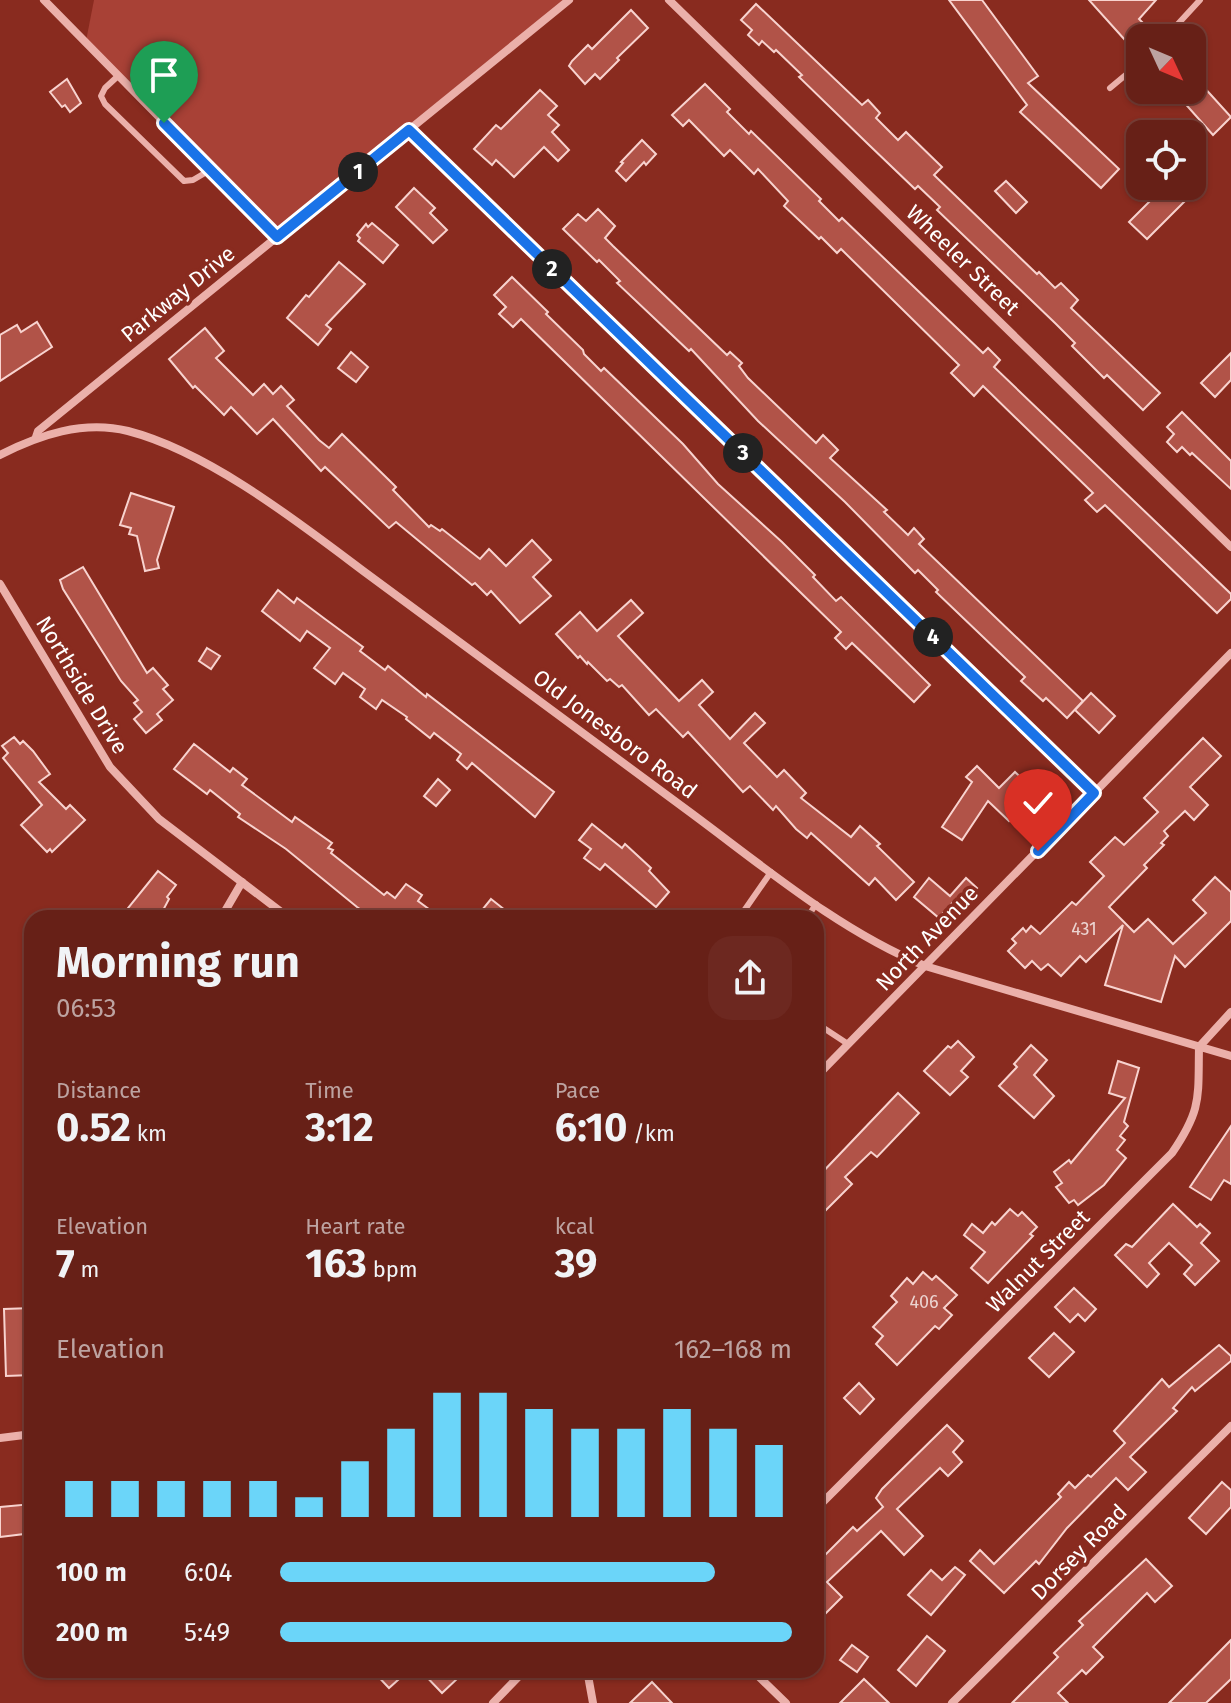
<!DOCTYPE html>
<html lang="en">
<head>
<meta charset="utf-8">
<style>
  :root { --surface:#672017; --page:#6d2820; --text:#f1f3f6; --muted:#bda3a1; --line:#7a3e36; --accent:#6bd5f9 }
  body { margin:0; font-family:"Fira Sans",sans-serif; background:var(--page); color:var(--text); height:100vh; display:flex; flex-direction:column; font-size:30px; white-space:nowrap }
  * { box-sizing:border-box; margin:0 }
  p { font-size:26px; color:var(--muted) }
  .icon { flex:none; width:44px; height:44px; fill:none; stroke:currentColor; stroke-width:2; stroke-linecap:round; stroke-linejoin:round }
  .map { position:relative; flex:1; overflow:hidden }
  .side { position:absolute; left:24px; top:910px; width:800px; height:768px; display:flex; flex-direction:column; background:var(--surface); border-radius:24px; box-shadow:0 2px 6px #0004,0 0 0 2px var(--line) }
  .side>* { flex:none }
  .needle { width:52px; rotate:134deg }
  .fabs { position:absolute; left:1126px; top:24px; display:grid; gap:16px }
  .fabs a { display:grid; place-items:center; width:80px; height:80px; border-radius:16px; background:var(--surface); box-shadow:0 2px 6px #0004,0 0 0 2px var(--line); font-size:40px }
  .pin { position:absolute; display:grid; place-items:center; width:68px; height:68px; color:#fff; margin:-82px -34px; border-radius:50% 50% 50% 0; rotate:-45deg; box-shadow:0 0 8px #0007 }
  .pin .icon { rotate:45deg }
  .km { position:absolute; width:40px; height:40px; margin:-20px; border-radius:50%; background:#222; color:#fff; font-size:22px; line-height:40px; text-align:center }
  .round { display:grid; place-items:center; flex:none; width:84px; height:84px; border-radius:24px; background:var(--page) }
  .head { display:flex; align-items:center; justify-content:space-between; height:136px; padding:0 32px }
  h1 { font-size:44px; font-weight:700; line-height:60px }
  .stats { display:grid; grid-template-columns:repeat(3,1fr); gap:12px; height:136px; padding:8px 32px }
  .stats div { display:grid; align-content:center }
  .stats b { font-size:40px; font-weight:700 }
  .stats small { font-size:22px; font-weight:400 }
  .stats p { font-size:22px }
  .chart { height:224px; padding:16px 32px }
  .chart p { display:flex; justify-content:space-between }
  .chart svg { width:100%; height:144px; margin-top:8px; stroke:var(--accent); stroke-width:6 }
  ul { padding:0 32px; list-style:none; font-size:26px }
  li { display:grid; grid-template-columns:128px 96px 1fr; align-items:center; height:60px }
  li i { height:20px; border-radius:10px; background:var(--accent) }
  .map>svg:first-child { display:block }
  .green { fill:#a84136 }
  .building { fill:#b15348; stroke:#f8d3cf; stroke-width:2 }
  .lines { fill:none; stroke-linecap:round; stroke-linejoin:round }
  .service { stroke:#ebb0aa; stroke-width:6 }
  .minor { stroke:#ebb0aa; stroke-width:8 }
  .route-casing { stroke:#fff; stroke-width:16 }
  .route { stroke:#1a73e8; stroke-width:10 }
  .labels { text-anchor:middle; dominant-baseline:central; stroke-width:7; stroke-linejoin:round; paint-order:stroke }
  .number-label { font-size:18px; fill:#ecd4d1 }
  .street-label { font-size:22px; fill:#fff; stroke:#892b1f }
</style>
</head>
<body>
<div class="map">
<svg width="1231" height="1703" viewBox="0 0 1231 1703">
  <rect width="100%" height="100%" fill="#892b1f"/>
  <path class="green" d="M94 0H564L280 229 86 41Z"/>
  <g class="building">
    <path d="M949 0H982L1038 76 1028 83 1119 169 1101 188 1020 112 1027 105Z"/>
    <path d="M1089 0H1156L1139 19 1144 24 1125 40Z"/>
    <path d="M756 4 862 105 868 100 880 113 876 118 898 140 906 132 942 167 934 175 1037 274 1039 272 1055 288 1061 283 1078 300 1071 308 1160 393 1143 410 1107 375 1104 378 1072 346 1075 343 1055 323 937 210 940 207 918 186 915 189 868 144 799 77 802 75 776 50 774 52 762 41 759 45 748 35 752 30 741 20Z"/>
    <path d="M631 10 648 28 617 58 619 60 600 79 595 74 585 84 569 66 572 61 588 45 592 49Z"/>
    <path d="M1192 74 1231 117 1213 135 1173 90H1192Z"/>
    <path d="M67 79 81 103 70 112 65 105 62 107 50 92Z"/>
    <path d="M705 84 730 109 727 112 749 134 751 131 821 199 819 201 839 221 842 218 983 353 988 348 1000 360 994 367 1231 594V599L1217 613 1105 505 1097 512 1085 500 1093 493 983 386 974 396 951 373 959 365 841 249 837 253 821 237 819 239 784 206 788 201 758 169 754 174 730 150 724 156 689 120 683 126 672 115Z"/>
    <path d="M540 90 557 106 548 115 559 125 552 132 569 150 558 161 544 147 514 177 496 160 492 165 474 149 496 125 501 129Z"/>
    <path d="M642 140 656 154 646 165 644 162 626 181 616 171 623 163 621 162Z"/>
    <path d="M1006 181 1027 202 1016 213 995 191Z"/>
    <path d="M1165 186H1200L1147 239 1129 222Z"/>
    <path d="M414 188 435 208 430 213 447 230 433 243 396 207Z"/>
    <path d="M598 209 615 226 605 238 613 246 727 355 730 352 742 363 739 366 748 378 816 443 823 435 838 450 830 458 887 510 884 512 908 535 914 528 924 539 919 544 1083 701 1067 718 1046 698 1043 701 1021 681 1025 677 936 592 938 590 918 570 915 573 845 502 758 421 691 349 689 351 617 283 620 281 599 260 597 262 563 229 578 214 586 221Z"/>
    <path d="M372 223 398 245 383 263 358 241 360 238 357 235 366 224 368 227Z"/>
    <path d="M339 262 365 284 326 325 331 329 318 345 287 318 306 295 309 297Z"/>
    <path d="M512 277 548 312 546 314 583 350 584 354 601 371 604 368 683 444 718 484 782 542 815 575 813 577 836 601 841 597 930 685 914 702 852 643 846 649 835 638 841 632 521 319 513 327 499 314 506 307 494 295Z"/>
    <path d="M37 322 52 347 0 381V335L17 325 21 332Z"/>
    <path d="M205 328 224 351 216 358 253 395 264 384 273 394 281 386 294 400 287 406 319 440 329 448 342 434 394 485 396 487 393 490 429 527 431 525 440 531 442 529 480 559 489 549 506 566 532 540 551 560 533 577 551 596 520 623 491 591 487 595 475 583 472 585 396 522 389 528 325 467 321 471 273 419 257 434 231 407 224 415 195 386 193 388 169 359Z"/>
    <path d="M351 352 368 367 356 382 338 368Z"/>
    <path d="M1231 353V380L1215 397 1201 383Z"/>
    <path d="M1182 412 1231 461V489L1192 453 1190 455 1182 447 1177 452 1167 442 1174 434 1167 427Z"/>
    <path d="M131 493 174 507 157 560 159 568 145 571 137 536 129 534 131 528 120 525Z"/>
    <path d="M83 567 147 673 153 668 168 685 163 689 173 700 157 714 162 720 146 733 134 719 142 712 134 703 138 700 121 681 63 589 60 580Z"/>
    <path d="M278 590 294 603 297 598 325 619 363 647 360 651 385 670 388 666 426 697 427 694 554 792 535 817 472 763 467 769 457 760 461 754 434 733 430 738 406 719 407 717 382 700 376 709 360 697 365 689 343 673 335 684 314 668 330 648 307 631 300 641 262 611Z"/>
    <path d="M631 600 643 613 618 636 679 701 702 680 713 692 699 705 730 739 755 713 765 723 744 743 777 777 784 770 806 793 801 798 851 837 860 826 880 844 877 846 914 882 896 900 875 878 869 885 811 833 807 838 796 829 776 806 773 810 750 786 743 792 688 732 683 737 656 709 649 715 622 685 619 687 610 679 607 681 588 662 587 664 580 656 578 658 556 634 580 612 597 631Z"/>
    <path d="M207 648 220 656 211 669 199 661Z"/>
    <path d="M1091 693 1115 716 1099 733 1075 710Z"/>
    <path d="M14 737 20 744 23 741 33 751 50 774 39 782 66 809 70 805 85 820 52 852 50 849 47 852 21 825 42 805 3 758 8 753 2 746Z"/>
    <path d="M1203 738 1221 756 1190 787 1208 805 1194 820 1185 811 1164 831 1168 836 1161 843 1164 845 1144 865 1147 868 1109 907 1134 932 1148 919 1173 944 1206 913 1193 900 1215 877 1231 892V921L1185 967 1175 956 1161 1002 1105 985 1123 925 1086 962 1080 956 1061 976 1048 964 1041 970 1032 961 1025 968 1008 951 1016 943 1012 939 1023 928 1026 932 1031 926 1040 934 1072 902 1076 905 1104 876 1090 862 1115 837 1124 845 1158 812 1144 798Z"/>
    <path d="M194 744 230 772 233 768 247 779 242 785 292 822 295 817 332 843 328 848 333 850 331 853 384 895 387 892 395 898 406 884 422 895 418 901 441 918H373L357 907 286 849 238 817 240 814 210 790 207 794 174 769Z"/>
    <path d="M977 766 999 788 1015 772 1037 793 1009 821 988 801 962 840 942 827 972 782 966 777Z"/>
    <path d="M438 779 450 790 436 806 424 796Z"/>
    <path d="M592 824 622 848 625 844 651 868 649 871 669 892 656 907 605 864 600 870 584 858 591 849 579 840Z"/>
    <path d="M158 871 176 885 167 897 169 899 159 918H140L128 908Z"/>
    <path d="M929 878 950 896 966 878 977 888 960 907 953 902 939 918 914 897Z"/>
    <path d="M491 899 515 918H492L482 910Z"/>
    <path d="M958 1041 974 1057 961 1071 968 1077 950 1095 924 1071 948 1046 951 1048Z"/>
    <path d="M1031 1045 1047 1060 1034 1075 1054 1096 1034 1118 999 1086 1017 1067 1014 1064Z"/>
    <path d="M1118 1061 1139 1068 1124 1122 1128 1126 1120 1136 1125 1140 1117 1150 1126 1158 1104 1185 1078 1205 1074 1200 1069 1203 1056 1187 1062 1183 1054 1172 1069 1160 1071 1163 1125 1098 1109 1093Z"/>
    <path d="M898 1093 919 1113 877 1157 871 1152 845 1177 852 1184 816 1220V1179Z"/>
    <path d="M1231 1126V1184L1224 1180 1211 1200 1190 1187Z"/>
    <path d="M1173 1204 1197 1227 1200 1224 1210 1233 1201 1243 1219 1261 1195 1285 1184 1274 1192 1265 1169 1243 1149 1263 1159 1274 1147 1287 1115 1255 1126 1244 1132 1247Z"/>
    <path d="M1010 1209 1018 1216 1022 1212 1037 1227 1030 1234 1033 1236 988 1283 971 1268 985 1252 964 1235 972 1224 983 1233 992 1222 995 1225Z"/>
    <path d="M923 1272 932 1280 936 1276 957 1295 944 1308 952 1315 939 1329 935 1326 897 1365 876 1344 883 1336 873 1327 897 1302 891 1296 907 1278 913 1284Z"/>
    <path d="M1074 1288 1096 1309 1085 1321 1078 1314 1070 1322 1055 1307Z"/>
    <path d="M32 1308V1375L6 1376 4 1309Z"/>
    <path d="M1054 1333 1074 1352 1049 1377 1029 1358Z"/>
    <path d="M1219 1345 1231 1356V1361L1195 1391 1192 1387 1173 1408 1177 1411 1130 1457 1146 1472 1128 1490 1116 1478 1067 1528 1039 1564 1036 1561 1004 1593 970 1561 980 1550 994 1564 1061 1497 1058 1494 1069 1482 1075 1488 1088 1475 1091 1477 1125 1443 1114 1431 1162 1379 1169 1387Z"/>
    <path d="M859 1383 874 1399 860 1414 844 1398Z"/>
    <path d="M947 1425 963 1441 953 1452 962 1462 948 1476 940 1468 897 1509 923 1536 904 1555 881 1531 827 1582 842 1597 816 1623V1571L823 1564 820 1560 853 1527 857 1531 883 1507 876 1498 882 1489Z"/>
    <path d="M1222 1482 1231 1490V1507L1206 1534 1189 1518Z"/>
    <path d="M32 1504V1533L0 1537V1507Z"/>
    <path d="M1146 1559 1172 1586 1155 1602 1147 1593 1093 1647 1103 1657 1086 1674 1082 1670 1058 1693 1068 1703H1012L1058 1657 1054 1653 1083 1625 1079 1621Z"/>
    <path d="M955 1567 965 1575 931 1615 908 1595 931 1570 942 1580Z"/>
    <path d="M927 1636 945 1651 916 1686 898 1670Z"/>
    <path d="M1231 1640V1679L1206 1703H1169Z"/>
    <path d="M852 1645 868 1657 857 1672 840 1660Z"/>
    <path d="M372 1670H409L389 1688Z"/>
    <path d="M420 1670H451L458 1678 442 1693Z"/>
    <path d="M864 1679 889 1703H840Z"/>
    <path d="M652 1682 672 1703H630Z"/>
  </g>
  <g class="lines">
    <g class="service">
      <path d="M1165 38 1200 0"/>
      <path d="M118 76 105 88 101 96 105 104 184 181 193 180 210 170"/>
      <path d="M1110 88 1140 63"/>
      <path d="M739 918 771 872"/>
      <path d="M807 918 816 904"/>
      <path d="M816 1023 848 1044"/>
    </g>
    <g class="minor">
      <path d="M44 0 277 237"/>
      <path d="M669 0 1231 547"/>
      <path d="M409 130 1094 793"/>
      <path d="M36 437 38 431 569 0"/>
      <path d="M0 455C39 435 83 420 128 431 209 452 298 522 366 573 473 652 580 731 687 810 763 866 838 930 925 966L1231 1056"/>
      <path d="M0 584 110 767 159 819 289 918"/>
      <path d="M221 918 242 882"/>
      <path d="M816 1077 1231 653"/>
      <path d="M0 1438 32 1434"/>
      <path d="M816 1509 1172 1153C1202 1109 1198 1098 1199 1047L1231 1012"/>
      <path d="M587 1670 593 1703"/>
      <path d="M752 1670 786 1703"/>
      <path d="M493 1703 525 1670"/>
      <path d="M952 1703 1231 1426"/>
    </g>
  </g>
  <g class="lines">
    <g class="route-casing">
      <path id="route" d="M164 123 277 237 409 130 1094 793 1038 851"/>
    </g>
    <use href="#route" class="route"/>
  </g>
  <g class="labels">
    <g class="number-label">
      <text x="1084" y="929">431</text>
      <text x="924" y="1302">406</text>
    </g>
    <g class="street-label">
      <text transform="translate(963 260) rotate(44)">Wheeler Street</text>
      <text transform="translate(178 294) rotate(-39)">Parkway Drive</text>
      <text transform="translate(82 685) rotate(59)">Northside Drive</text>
      <text transform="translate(615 734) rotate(37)">Old Jonesboro Road</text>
      <text transform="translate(927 938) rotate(-46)">North Avenue</text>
      <text transform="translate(1038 1261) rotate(-45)">Walnut Street</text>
      <text transform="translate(1079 1552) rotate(-45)">Dorsey Road</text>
    </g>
  </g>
</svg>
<div class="fabs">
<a><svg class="needle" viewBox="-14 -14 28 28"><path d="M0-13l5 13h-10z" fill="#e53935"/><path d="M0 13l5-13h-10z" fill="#bda3a1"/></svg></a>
<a><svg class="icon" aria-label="locate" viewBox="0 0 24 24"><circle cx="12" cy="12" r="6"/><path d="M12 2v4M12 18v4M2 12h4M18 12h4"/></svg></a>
</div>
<div class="pin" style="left:164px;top:123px;background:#1e9e55"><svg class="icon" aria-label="arrive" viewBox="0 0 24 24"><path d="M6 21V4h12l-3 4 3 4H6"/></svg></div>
<div class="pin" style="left:1038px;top:851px;background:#d93025"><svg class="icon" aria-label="check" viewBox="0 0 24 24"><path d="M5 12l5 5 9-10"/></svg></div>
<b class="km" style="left:358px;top:172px">1</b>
<b class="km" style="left:552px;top:269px">2</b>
<b class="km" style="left:743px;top:453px">3</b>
<b class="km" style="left:933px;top:637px">4</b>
<section class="side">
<div class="head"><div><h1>Morning run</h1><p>06:53</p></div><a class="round"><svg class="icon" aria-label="share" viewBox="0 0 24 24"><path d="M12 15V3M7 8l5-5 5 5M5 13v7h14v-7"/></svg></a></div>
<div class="stats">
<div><p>Distance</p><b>0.52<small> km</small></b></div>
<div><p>Time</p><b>3:12</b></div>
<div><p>Pace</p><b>6:10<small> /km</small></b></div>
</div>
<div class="stats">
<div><p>Elevation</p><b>7<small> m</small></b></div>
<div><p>Heart rate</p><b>163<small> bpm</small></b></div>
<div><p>kcal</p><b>39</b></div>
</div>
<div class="chart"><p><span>Elevation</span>162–168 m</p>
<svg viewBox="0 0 160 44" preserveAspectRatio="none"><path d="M5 44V33M15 44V33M25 44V33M35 44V33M45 44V33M55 44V38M65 44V27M75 44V17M85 44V6M95 44V6M105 44V11M115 44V17M125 44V17M135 44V11M145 44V17M155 44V22"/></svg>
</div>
<ul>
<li><b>100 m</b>6:04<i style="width:85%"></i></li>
<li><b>200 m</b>5:49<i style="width:100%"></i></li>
</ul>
</section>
</div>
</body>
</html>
